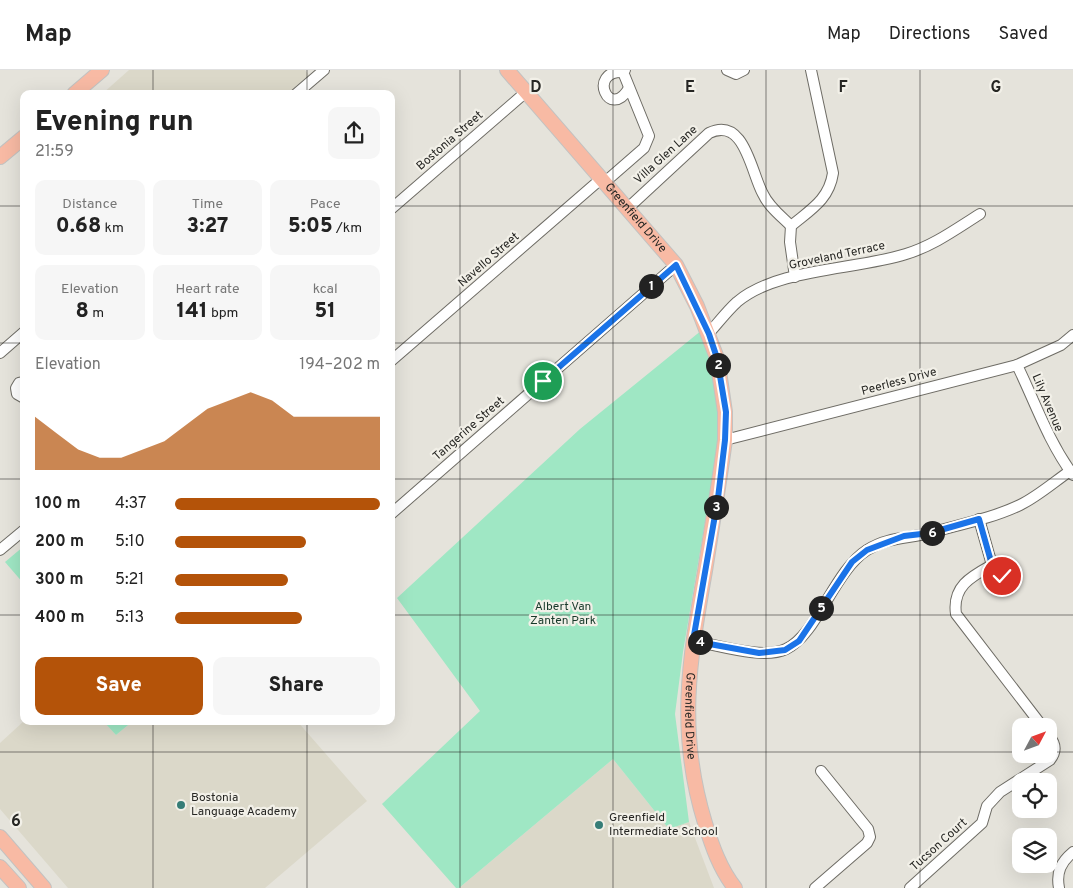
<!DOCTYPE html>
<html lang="en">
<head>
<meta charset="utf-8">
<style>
  :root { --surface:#fff; --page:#f6f6f6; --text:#222; --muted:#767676; --line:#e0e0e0; --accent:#b45309 }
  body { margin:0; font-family:Overpass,sans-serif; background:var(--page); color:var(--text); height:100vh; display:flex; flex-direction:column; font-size:19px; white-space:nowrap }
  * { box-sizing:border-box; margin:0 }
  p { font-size:16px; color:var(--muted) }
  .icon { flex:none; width:28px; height:28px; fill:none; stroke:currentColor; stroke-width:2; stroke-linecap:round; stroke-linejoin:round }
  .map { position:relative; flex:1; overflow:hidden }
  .drawer { position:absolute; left:20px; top:20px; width:375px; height:635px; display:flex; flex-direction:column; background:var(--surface); border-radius:10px; box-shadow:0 5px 20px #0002 }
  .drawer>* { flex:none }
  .needle { width:32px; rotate:49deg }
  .tools { position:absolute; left:1012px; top:648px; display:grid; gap:10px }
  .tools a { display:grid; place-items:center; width:45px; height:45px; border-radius:10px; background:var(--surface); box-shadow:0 5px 20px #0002; font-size:25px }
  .pin { position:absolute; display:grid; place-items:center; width:42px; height:42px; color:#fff; margin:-21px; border:2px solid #fff; border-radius:50%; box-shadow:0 1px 5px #0007 }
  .km { position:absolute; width:25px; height:25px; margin:-12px; border-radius:50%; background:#222; color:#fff; font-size:14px; line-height:25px; text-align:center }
  .round { display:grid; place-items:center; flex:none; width:52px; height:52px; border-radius:10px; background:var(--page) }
  .headline { display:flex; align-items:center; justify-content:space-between; height:85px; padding:0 15px }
  h1 { font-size:28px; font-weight:800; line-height:38px }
  .figures { display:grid; grid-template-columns:repeat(3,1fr); gap:8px; height:85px; padding:5px 15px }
  .figures div { display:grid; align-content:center; border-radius:10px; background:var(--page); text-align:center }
  .figures b { font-size:21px; font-weight:800 }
  .figures small { font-size:14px; font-weight:400 }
  .figures p { font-size:14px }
  .chart { height:140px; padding:10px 15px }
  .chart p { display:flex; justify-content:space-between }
  .chart svg { width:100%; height:90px; margin-top:5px; fill:var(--accent); opacity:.7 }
  .button { display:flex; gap:10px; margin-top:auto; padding:10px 15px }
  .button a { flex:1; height:58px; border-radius:10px; background:var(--accent); color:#fff; font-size:20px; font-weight:800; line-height:58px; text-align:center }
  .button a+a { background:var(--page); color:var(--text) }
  ul { padding:0 15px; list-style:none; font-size:16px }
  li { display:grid; grid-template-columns:80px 60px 1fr; align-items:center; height:38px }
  li i { height:12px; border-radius:6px; background:var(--accent) }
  header { display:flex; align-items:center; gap:30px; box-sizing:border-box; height:70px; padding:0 25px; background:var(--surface); border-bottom:1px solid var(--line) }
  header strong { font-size:24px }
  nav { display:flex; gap:28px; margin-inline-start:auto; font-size:18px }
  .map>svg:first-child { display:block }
  .built { fill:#dbd8c9 }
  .green { fill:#9fe7c4 }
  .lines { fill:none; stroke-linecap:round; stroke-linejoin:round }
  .minor-casing { stroke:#6e6c65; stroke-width:12 }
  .major-casing { stroke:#c2c2c1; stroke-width:16 }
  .minor { stroke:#fff; stroke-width:10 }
  .major { stroke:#f8baa4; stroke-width:14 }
  .route-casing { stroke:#fff; stroke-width:10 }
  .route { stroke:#1a73e8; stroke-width:6 }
  .grid { fill:none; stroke:#262623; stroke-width:1; stroke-opacity:0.55 }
  .poi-dot { fill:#367d77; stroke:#f2f0e8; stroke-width:2 }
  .labels { text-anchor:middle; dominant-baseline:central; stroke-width:4.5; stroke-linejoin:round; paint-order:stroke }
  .street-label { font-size:12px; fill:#262623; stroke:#f2f0e8 }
  .park-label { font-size:12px; fill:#17392a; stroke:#f2f0e8 }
  .poi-label { font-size:12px; fill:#262623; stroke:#f2f0e8; text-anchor:start }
  .grid-label { font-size:16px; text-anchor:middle; font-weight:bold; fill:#262623; stroke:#f2f0e8; stroke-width:4.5; stroke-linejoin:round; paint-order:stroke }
</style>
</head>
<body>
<header>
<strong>Map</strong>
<nav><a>Map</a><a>Directions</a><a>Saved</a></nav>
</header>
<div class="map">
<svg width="1073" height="818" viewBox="0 0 1073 818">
  <rect width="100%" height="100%" fill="#e5e3db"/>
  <g class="built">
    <path d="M129 0H305L309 5 287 24H102Z"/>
    <path d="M24 651H103L116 665 133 651H297L367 731 265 818H68L0 739V673Z"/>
    <path d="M613 689 669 759 689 752 714 818H459Z"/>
  </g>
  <g class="green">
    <path d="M702 260C716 299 720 340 717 382L683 582 675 644 689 752 669 759 613 689 459 818H456L382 734 480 641 397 528 580 359Z"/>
    <path d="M24 476V514L5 492Z"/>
    <path d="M103 651H133L116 665Z"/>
  </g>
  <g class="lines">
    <g class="minor-casing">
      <g id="minor">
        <path d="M727 0 736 4 744 0"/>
        <path d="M623 2C587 0 609 52 629 18"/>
        <path d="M296 24 324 0"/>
        <path d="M605 112 644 78 649 66 623 2 625 0"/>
        <path d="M628 138 709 63C745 46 751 103 763 124 769 137 781 146 791 156"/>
        <path d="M391 139 526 22"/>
        <path d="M795 207 790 172 791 156C810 140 829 130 833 103L811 0"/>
        <path d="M709 263C718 253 727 241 737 232 777 198 856 200 906 184 933 176 956 159 980 144"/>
        <path d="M0 283 24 262"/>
        <path d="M391 291 602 108"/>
        <path d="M1017 295C1035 332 1048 371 1073 405"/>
        <path d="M24 312 19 313 16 318 17 324 24 328"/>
        <path d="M725 370 1017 295 1061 275 1073 265"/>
        <path d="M391 444 676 195"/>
        <path d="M979 449 992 495 1002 506"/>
        <path d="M0 480 24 460"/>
        <path d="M992 495C972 506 952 516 956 544L1042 656"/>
        <path d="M693 571C718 575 763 590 786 579 817 565 834 501 867 480 889 466 910 469 933 462 962 454 993 448 1020 435 1037 427 1054 412 1070 401"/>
        <path d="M815 818 867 773 870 767 868 759 821 701"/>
        <path d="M910 818 982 753 987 736 1000 722 1050 690C1057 681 1056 674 1049 666"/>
        <path d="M1059 818C1056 802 1061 792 1073 782"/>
      </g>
    </g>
    <g class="major-casing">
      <g id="major">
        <path id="s1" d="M507 0 676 195 697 236 717 288 725 342V370C719 414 712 457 705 501 689 592 677 662 705 753 712 776 720 799 735 818"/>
        <path d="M74 24 102 0"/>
        <path d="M0 87 24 67"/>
        <path d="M0 767 44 818"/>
        <path d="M0 797 19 818"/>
      </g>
    </g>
    <use href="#minor" class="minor"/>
    <use href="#major" class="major"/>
  </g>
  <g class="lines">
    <g class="route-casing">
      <path id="route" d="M543 311 676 195 709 264 717 288 726 342 725 370 718 428 693 571 759 583 785 580 799 571 852 492 867 480 904 466 930 463 979 449 992 495 1002 506"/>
    </g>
    <use href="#route" class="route"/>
  </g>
  <path class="grid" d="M153 0V24M307 0V24M460 0V818M613 0V818M766 0V818M920 0V818M0 136H24M391 136H1073M0 273H24M391 273H1073M0 409H24M391 409H1073M0 545H24M391 545H1073M153 651V818M307 651V818M0 682H1021M1049 682H1073"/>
  <g class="poi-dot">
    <circle cx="181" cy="735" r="5"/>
    <circle cx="599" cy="755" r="5"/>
  </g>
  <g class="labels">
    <g class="street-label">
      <text transform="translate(450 71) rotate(-41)">Bostonia Street</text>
      <text transform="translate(666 85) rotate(-42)">Villa Glen Lane</text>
      <text stroke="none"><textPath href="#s1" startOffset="196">Greenfield Drive</textPath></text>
      <text transform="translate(837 186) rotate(-12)">Groveland Terrace</text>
      <text transform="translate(489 190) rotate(-41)">Navello Street</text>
      <text transform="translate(899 312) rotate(-15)">Peerless Drive</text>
      <text transform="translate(1047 333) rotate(67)">Lily Avenue</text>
      <text transform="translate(469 359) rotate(-41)">Tangerine Street</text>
      <text stroke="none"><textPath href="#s1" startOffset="721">Greenfield Drive</textPath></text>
      <text transform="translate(939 775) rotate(-42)">Tucson Court</text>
    </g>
    <g class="park-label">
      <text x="563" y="537">Albert Van<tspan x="563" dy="14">Zanten Park</tspan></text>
    </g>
    <g class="poi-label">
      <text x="191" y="728">Bostonia<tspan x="191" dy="14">Language Academy</tspan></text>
      <text x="609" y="748">Greenfield<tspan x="609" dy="14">Intermediate School</tspan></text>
    </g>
  </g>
  <g class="grid-label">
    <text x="536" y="22">D</text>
    <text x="690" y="22">E</text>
    <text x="843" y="22">F</text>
    <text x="996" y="22">G</text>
    <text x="16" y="756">6</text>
  </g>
</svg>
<div class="tools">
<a><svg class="needle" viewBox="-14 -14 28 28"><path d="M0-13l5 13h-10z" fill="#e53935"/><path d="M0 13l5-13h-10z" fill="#767676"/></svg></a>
<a><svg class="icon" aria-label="locate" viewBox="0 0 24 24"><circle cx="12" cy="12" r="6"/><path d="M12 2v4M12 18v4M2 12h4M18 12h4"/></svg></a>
<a><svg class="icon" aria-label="layers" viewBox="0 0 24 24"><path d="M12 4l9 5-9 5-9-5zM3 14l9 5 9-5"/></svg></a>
</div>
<div class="pin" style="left:543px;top:311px;background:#1e9e55"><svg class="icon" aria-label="arrive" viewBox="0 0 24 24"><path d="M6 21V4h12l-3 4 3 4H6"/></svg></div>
<div class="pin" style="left:1002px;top:506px;background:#d93025"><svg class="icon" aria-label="check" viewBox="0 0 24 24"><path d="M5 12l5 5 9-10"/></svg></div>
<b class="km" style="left:651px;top:216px">1</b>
<b class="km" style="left:718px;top:295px">2</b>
<b class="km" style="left:716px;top:437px">3</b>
<b class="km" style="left:700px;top:572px">4</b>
<b class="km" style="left:821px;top:538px">5</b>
<b class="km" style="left:932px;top:463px">6</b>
<section class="drawer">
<div class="headline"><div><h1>Evening run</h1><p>21:59</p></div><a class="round"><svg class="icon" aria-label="share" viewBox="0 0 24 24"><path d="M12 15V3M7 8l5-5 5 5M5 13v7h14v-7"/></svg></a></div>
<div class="figures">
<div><p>Distance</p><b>0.68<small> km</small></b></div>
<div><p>Time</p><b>3:27</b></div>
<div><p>Pace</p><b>5:05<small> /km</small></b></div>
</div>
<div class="figures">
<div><p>Elevation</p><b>8<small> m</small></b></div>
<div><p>Heart rate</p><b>141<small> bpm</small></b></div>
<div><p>kcal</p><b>51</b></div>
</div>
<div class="chart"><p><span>Elevation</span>194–202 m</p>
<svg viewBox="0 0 160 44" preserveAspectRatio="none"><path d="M0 44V18L10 26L20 34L30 38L40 38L50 34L60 30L70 22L80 14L90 10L100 6L110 10L120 18L130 18L140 18L150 18L160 18V44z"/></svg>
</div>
<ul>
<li><b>100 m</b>4:37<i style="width:100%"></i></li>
<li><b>200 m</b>5:10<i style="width:64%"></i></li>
<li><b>300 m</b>5:21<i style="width:55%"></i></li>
<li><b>400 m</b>5:13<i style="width:62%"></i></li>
</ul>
<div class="button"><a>Save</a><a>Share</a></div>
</section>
</div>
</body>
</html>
